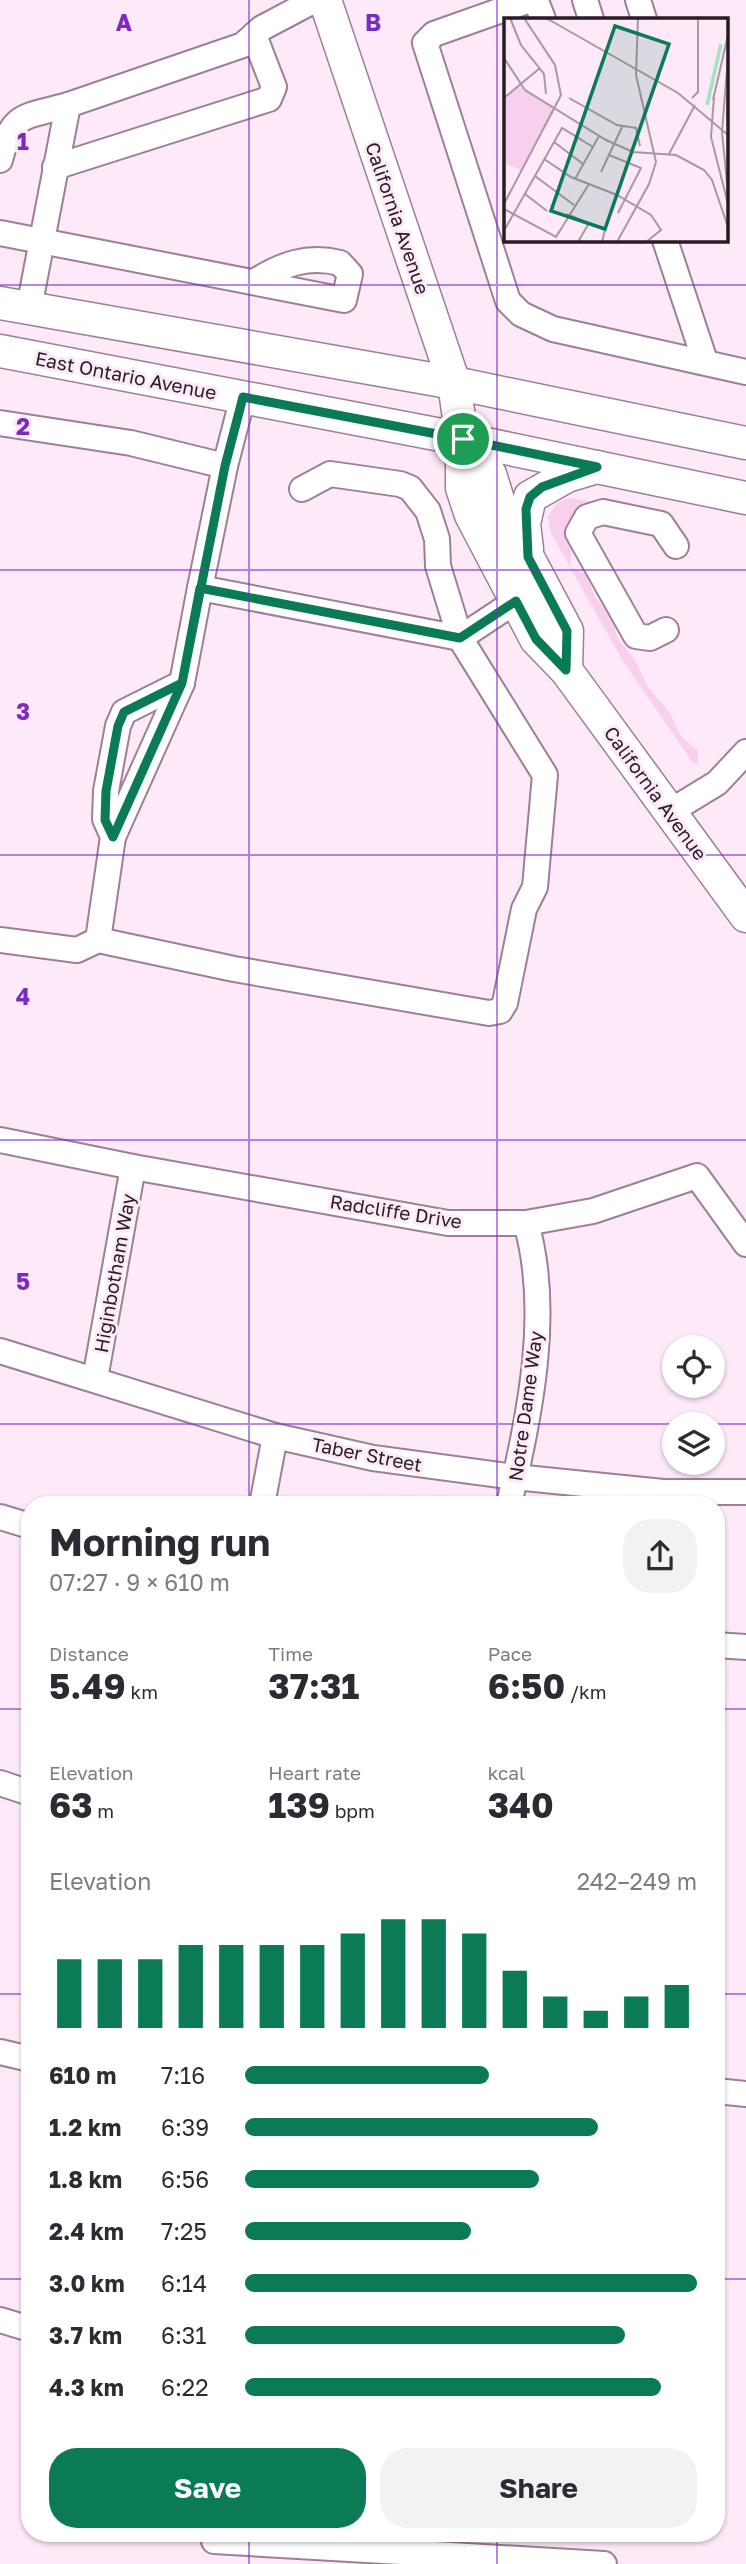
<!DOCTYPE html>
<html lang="en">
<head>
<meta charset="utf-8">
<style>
  :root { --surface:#fff; --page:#f2f2f3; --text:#2b2b33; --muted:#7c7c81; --accent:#0b7b56 }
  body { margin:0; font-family:"Golos Text",sans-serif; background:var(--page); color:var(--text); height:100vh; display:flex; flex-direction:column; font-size:26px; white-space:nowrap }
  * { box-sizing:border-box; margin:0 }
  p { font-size:23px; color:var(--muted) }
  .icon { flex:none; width:38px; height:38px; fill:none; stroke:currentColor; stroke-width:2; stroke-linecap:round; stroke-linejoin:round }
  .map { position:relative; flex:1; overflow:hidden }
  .panel { position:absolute; left:21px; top:1496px; width:704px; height:1046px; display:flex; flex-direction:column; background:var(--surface); border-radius:28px; box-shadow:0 2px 5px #0004 }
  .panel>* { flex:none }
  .buttons { position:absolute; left:662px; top:1335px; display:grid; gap:14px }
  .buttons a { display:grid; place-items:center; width:63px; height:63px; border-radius:50%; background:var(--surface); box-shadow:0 2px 5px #0004; font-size:35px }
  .pin { position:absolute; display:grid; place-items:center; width:60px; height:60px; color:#fff; margin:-30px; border:4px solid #fff; border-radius:50%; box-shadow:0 2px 7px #0007 }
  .round { display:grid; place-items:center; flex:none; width:74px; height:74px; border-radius:28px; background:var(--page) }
  .head { display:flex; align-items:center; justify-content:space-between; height:119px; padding:0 28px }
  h1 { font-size:38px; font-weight:700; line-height:52px }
  .stats { display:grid; grid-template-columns:repeat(3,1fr); gap:10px; height:119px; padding:7px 28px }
  .stats div { display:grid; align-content:center }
  .stats b { font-size:35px; font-weight:700 }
  .stats small { font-size:19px; font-weight:400 }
  .stats p { font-size:19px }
  .chart { height:196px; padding:14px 28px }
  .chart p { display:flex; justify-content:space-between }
  .chart svg { width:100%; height:126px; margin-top:7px; stroke:var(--accent); stroke-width:6 }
  .action { display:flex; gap:14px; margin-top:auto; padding:14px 28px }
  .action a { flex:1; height:80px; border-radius:28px; background:var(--accent); color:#fff; font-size:28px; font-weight:700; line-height:80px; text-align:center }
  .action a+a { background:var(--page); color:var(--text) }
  ul { padding:0 28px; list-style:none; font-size:23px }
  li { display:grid; grid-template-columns:112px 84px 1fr; align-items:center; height:52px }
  li i { height:18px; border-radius:9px; background:var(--accent) }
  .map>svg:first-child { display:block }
  .green { fill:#f8d0ed }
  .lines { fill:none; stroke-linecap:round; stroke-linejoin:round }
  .minor-casing { stroke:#9e7f96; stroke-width:28 }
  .major-casing { stroke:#9e7f96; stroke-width:35 }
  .minor { stroke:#fff; stroke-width:24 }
  .major { stroke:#fff; stroke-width:32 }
  .route-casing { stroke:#fff; stroke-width:14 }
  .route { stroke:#0b7b56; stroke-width:9 }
  .grid { fill:none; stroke:#7b2cbf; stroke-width:2; stroke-opacity:0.55 }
  .labels { text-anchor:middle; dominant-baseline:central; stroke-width:6; stroke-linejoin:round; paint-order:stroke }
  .street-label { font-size:19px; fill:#281c25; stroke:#fee9f8 }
  .inset-river { fill:none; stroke:#a1e3c3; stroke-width:3.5 }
  .inset-road { fill:none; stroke:#a897a4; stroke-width:2 }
  .view { fill:#0b7b56; fill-opacity:0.15; stroke:#0b7b56; stroke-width:3.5 }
  .inset-edge { fill:none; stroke:#281c25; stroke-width:3.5 }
  .grid-label { font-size:23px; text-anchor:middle; font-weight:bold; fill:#7b2cbf; stroke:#fee9f8; stroke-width:6; stroke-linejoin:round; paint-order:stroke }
</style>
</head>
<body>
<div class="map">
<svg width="746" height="2564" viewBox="0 0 746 2564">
  <rect width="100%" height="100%" fill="#fee9f8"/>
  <path class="green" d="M568 498 595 502C556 509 576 540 570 564L574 570 586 574 595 597 611 616 618 639 635 660 648 687 670 713 681 736 698 751V764L693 763 621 658 551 533 548 517 556 504Z"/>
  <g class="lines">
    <g class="minor-casing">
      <g id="minor">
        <path d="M585 0 591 19"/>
        <path d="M638 0 644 19"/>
        <path d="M543 19 538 6 530 0 434 34 425 43 508 301 521 314 553 329 746 372"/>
        <path d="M0 160C13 111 23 118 68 105"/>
        <path d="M55 167 269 99 274 87 254 35"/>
        <path d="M0 233 344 300 350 274 340 263C308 255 282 264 254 282"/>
        <path d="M665 240 705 361"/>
        <path d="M29 308 68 105 243 45 262 28 315 0"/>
        <path d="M0 423 131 443 225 466 200 588 460 638 438 566 437 539 428 511 410 488 400 484 330 474 302 489"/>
        <path d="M225 466 243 397"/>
        <path d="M666 630 650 638 636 636 578 533 587 517 603 512 661 524 676 546"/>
        <path d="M671 811 717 783 746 752"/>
        <path d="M113 837 105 819 106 791 118 726 124 712 182 683"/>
        <path d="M0 940 77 950 98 940 234 969 489 1013 500 1011 505 1003 524 909 535 887 545 775 460 638 516 601"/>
        <path d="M98 940 113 837 182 683 200 588"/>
        <path d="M0 1140 133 1167 448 1223H526L593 1211 697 1176 746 1244"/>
        <path d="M0 1351 275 1436 373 1458 515 1477 663 1492H746"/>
        <path d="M95 1379 133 1167"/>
        <path d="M262 1505 275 1436"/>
        <path d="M509 1505C529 1415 552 1314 526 1223"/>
        <path d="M0 1517 30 1526"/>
        <path d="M716 1645 746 1647"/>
        <path d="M0 1783 30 1793"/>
        <path d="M0 2052 30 2059"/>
        <path d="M716 2091 746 2094"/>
        <path d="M0 2320 30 2329"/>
        <path d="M214 2541 604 2564"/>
      </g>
    </g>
    <g class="major-casing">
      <g id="major">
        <path d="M325 0 454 383 462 439V488L471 515 536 639 566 670 746 916"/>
        <path d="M0 303 454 383 746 443"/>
        <path d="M0 351 462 439 746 498"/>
        <path d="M462 439 490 474 499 503 567 631 566 670"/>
        <path d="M527 549 524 524 530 497 567 476 597 467"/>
      </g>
    </g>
    <use href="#minor" class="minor"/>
    <use href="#major" class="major"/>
  </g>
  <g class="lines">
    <g class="route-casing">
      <path id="route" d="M463 439 243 397 225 466 182 683 113 837 105 820 106 791 118 726 124 712 182 683 200 588 460 638 516 601 536 639 566 670 567 631 528 557 526 509 530 497 542 487 597 467 463 439"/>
    </g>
    <use href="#route" class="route"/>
  </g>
  <path class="grid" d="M249 0V1505M497 0V1505M0 285H746M0 570H746M0 855H746M0 1140H746M0 1424H746M0 1709H30M716 1709H746M0 1994H30M716 1994H746M0 2279H30M716 2279H746M249 2534V2564M497 2534V2564"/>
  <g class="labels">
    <g class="street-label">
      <text transform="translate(398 218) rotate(71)">California Avenue</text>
      <text transform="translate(126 375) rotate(11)">East Ontario Avenue</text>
      <text transform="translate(656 793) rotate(54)">California Avenue</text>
      <text transform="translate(396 1211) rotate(9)">Radcliffe Drive</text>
      <text transform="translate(114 1273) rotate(-80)">Higinbotham Way</text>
      <text transform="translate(525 1406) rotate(-82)">Notre Dame Way</text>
      <text transform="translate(367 1454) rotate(11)">Taber Street</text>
    </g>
  </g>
  <g transform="translate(504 18)">
    <rect width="224" height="224" fill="#fee9f8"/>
    <path d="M14 67 52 90 17 152 0 145V83Z" fill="#f8d0ed"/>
    <path class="inset-river" d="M203 87 217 26"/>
    <path class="inset-road" d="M6 0 17 27 40 56 42 76M42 0 174 75 224 117M224 39 218 114 224 175M0 40 21 72 102 122 129 134 172 137 200 152 208 162 224 209M210 79 207 119 224 186M0 80 36 50M65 80 113 107 132 110 136 128M188 80 194 74V0M209 82 224 17M223 101 224 79M50 124 79 146M165 136 191 87M105 137 137 150 114 195M40 141 67 159 113 177 147 197 157 212 142 224M97 154 118 109M31 158 70 187M71 161 95 118M21 176 43 193M0 186 57 77 51 47 20 0M0 191 52 219 85 166M63 196 101 212 98 224M1 211 58 110 89 129M74 224 85 205M113 224 145 166 152 144 132 57 134 0"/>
    <path class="view" d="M111 8 165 26 101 211 47 193Z"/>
    <rect width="224" height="224" class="inset-edge"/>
  </g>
  <g class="grid-label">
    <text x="124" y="31">A</text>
    <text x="373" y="31">B</text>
    <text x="23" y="150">1</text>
    <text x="23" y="435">2</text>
    <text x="23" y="720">3</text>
    <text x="23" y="1005">4</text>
    <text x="23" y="1290">5</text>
  </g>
</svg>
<div class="buttons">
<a><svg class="icon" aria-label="locate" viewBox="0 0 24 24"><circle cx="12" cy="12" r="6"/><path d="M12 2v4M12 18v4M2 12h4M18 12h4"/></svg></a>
<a><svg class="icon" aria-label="layers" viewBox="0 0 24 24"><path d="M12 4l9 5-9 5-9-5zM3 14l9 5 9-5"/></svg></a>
</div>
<div class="pin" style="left:463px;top:439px;background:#1e9e55"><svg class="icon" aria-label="arrive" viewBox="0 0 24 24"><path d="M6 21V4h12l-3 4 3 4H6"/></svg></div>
<section class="panel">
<div class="head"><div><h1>Morning run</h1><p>07:27 · 9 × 610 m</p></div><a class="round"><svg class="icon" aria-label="share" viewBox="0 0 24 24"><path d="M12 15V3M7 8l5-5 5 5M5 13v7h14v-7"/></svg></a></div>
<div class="stats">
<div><p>Distance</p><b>5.49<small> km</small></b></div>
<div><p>Time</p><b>37:31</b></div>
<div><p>Pace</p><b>6:50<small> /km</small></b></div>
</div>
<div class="stats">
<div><p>Elevation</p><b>63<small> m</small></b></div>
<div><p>Heart rate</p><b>139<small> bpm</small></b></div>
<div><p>kcal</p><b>340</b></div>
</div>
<div class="chart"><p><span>Elevation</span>242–249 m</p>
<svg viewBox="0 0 160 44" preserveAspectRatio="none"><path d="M5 44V20M15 44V20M25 44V20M35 44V15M45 44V15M55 44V15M65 44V15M75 44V11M85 44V6M95 44V6M105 44V11M115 44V24M125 44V33M135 44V38M145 44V33M155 44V29"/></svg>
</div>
<ul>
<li><b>610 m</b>7:16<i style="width:54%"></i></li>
<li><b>1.2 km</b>6:39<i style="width:78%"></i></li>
<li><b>1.8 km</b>6:56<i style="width:65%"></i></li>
<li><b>2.4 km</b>7:25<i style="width:50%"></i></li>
<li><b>3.0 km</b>6:14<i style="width:100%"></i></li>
<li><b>3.7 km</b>6:31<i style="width:84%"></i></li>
<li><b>4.3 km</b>6:22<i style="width:92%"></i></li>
</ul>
<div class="action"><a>Save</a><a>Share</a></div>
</section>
</div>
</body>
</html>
